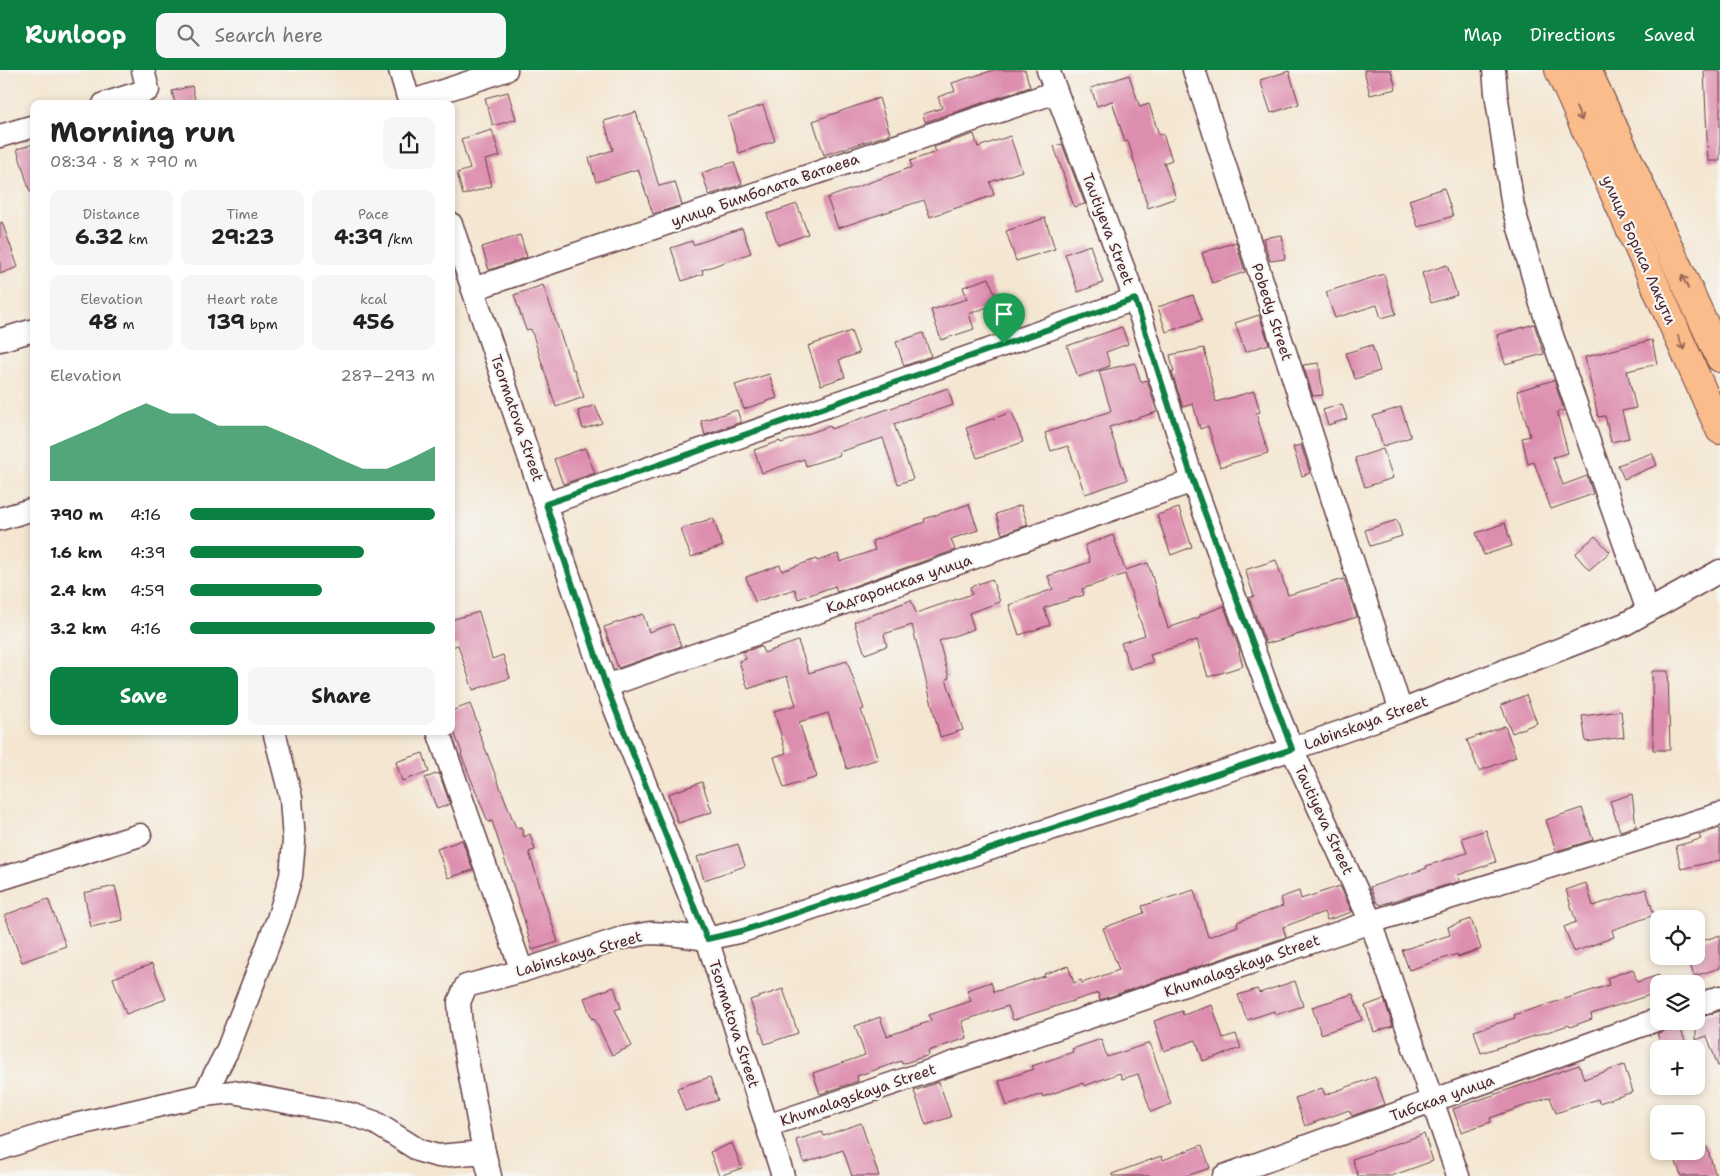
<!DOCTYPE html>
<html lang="en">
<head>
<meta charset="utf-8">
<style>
  :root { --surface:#fff; --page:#f6f6f6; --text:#222; --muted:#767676; --accent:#0b8043 }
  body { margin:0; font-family:"Shantell Sans",sans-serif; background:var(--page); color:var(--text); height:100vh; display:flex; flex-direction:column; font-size:19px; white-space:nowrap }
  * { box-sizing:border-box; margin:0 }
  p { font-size:16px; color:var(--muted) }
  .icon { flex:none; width:28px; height:28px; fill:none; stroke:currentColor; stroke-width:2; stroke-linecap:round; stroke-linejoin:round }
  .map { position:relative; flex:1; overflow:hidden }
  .side { position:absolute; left:30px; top:30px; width:425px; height:635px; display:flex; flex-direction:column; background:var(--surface); border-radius:10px; box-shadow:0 2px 8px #0003 }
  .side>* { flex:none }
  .fabs { position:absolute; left:1650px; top:840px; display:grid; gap:10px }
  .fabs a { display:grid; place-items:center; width:55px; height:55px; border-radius:10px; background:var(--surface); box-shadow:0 2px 8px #0003; font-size:25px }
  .pin { position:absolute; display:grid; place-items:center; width:42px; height:42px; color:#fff; margin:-51px -21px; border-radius:50% 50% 50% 0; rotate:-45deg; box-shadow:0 0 5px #0007 }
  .pin .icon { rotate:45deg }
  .round { display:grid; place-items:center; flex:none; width:52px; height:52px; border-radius:10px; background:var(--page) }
  .summary { display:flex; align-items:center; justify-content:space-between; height:85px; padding:0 20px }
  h1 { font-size:28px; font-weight:700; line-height:38px }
  .figures { display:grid; grid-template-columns:repeat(3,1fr); gap:8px; height:85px; padding:5px 20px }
  .figures div { display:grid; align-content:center; border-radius:10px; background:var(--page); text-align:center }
  .figures b { font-size:21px; font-weight:700 }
  .figures small { font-size:14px; font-weight:400 }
  .figures p { font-size:14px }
  .chart { height:140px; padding:10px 20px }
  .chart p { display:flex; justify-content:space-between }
  .chart svg { width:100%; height:90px; margin-top:5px; fill:var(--accent); opacity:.7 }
  .action { display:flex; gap:10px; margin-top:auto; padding:10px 20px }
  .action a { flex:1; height:58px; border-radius:10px; background:var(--accent); color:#fff; font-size:20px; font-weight:700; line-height:58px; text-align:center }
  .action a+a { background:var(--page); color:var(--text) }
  ul { padding:0 20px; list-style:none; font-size:16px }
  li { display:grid; grid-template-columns:80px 60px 1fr; align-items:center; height:38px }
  li i { height:12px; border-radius:6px; background:var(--accent) }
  header { display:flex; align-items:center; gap:30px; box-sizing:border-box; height:70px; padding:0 25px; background:var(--accent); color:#fff }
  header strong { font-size:24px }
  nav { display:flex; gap:28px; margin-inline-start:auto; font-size:18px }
  .search { width:350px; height:45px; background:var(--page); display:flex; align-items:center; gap:12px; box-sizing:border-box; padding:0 18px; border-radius:10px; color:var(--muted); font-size:19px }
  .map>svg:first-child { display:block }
  .building { fill:#dd8dae }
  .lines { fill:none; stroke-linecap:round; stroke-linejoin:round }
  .minor-casing { stroke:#643d44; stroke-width:25 }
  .major-casing { stroke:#643d44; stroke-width:30 }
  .minor { stroke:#fff; stroke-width:22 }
  .major { stroke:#f9bc8a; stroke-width:28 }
  .oneway { stroke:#996656 }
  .route-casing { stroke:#fff; stroke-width:10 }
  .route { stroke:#0b8043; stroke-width:6 }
  .labels { text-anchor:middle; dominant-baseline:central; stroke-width:4.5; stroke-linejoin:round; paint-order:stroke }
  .street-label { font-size:15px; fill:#4a1f2b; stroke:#f6f6f2 }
</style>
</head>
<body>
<header>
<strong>Runloop</strong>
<div class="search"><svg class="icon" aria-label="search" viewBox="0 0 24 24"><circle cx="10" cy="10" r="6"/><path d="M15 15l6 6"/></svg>Search here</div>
<nav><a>Map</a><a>Directions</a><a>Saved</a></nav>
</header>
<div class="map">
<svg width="1720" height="1106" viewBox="0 0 1720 1106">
  <rect width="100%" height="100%" fill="#f6f6f2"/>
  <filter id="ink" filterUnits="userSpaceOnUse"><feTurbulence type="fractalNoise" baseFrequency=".02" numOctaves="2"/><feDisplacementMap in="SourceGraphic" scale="10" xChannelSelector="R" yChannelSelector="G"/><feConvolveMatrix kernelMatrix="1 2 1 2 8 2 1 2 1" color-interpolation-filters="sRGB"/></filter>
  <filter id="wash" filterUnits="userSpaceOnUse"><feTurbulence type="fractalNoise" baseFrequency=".0096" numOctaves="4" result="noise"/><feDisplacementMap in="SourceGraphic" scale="20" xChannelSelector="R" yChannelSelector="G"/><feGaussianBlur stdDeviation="1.12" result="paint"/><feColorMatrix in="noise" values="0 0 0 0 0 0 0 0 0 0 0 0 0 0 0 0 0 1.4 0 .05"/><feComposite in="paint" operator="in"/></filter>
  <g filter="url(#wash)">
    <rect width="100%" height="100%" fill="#f4e6d1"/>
    <g id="blocks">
      <g class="building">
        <path d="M994 0H1025L1030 17 925 52 923 44 942 38 938 27 955 21 952 13Z"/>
        <path d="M1364 0H1391L1396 19 1370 25Z"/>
        <path d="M1704 0H1720V91H1708Z"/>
        <path d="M1289 1 1299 34 1271 43 1260 10Z"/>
        <path d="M1129 5 1140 37 1149 34 1159 65 1163 64 1172 90 1164 93 1176 128 1148 138 1128 71 1125 72 1112 31 1097 36 1091 18Z"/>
        <path d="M192 16 196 34H175L172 21Z"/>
        <path d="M508 22 516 49 493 56 485 28Z"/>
        <path d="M879 28 890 64 824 85 813 51Z"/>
        <path d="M763 35 775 71 739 83 728 47Z"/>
        <path d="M636 42 659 116 675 112 682 135 653 144 638 99 596 112 589 88 613 80 604 51Z"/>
        <path d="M492 60 500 86 485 90 492 116 463 125 457 103 470 99 461 69Z"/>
        <path d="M974 64 978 77 1010 66 1022 101 990 112 994 125 930 147 924 130 838 158 827 128 912 97 910 91 936 82 934 77Z"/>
        <path d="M34 74V121L30 122 17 79Z"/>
        <path d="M1062 74 1085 134 1074 137 1054 76Z"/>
        <path d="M734 92 742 114 709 125 702 103Z"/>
        <path d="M1444 118 1453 146 1418 157 1409 130Z"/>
        <path d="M797 134 808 164 778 175 767 144Z"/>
        <path d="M1045 148 1055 179 1016 191 1006 161Z"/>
        <path d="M2 152 18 197 0 204V153Z"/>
        <path d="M742 158 751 183 702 200 703 204 682 211 671 178 692 171 693 175Z"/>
        <path d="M520 165 527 187 489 200 482 177Z"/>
        <path d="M1282 165 1285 189 1270 191 1263 168Z"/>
        <path d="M1236 172 1245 202 1212 213 1202 183Z"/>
        <path d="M1090 175 1103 213 1078 222 1065 184Z"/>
        <path d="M1447 195 1457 225 1431 233 1422 203Z"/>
        <path d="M1384 204 1396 244 1381 248 1377 235 1335 248 1326 222Z"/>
        <path d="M989 208 998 233 969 244 974 259 941 270 931 240 967 229 963 217Z"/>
        <path d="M543 215 573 300 574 299 584 327 556 337 531 259 526 260 514 225Z"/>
        <path d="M1193 225 1202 250 1166 262 1158 237Z"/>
        <path d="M1259 245 1269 274 1245 282 1235 253Z"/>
        <path d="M1534 254 1544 284 1505 294 1497 265Z"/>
        <path d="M1122 257 1128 274 1106 282 1110 296 1078 307 1067 276Z"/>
        <path d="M851 261 859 283 839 290 845 307 821 315 808 276Z"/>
        <path d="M923 263 931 286 904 296 896 272Z"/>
        <path d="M1652 270 1657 294 1627 301 1636 338 1622 341 1629 368 1611 372 1605 346 1598 347 1585 287Z"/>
        <path d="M1372 275 1380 301 1355 309 1346 283Z"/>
        <path d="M1204 278 1216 332 1254 321 1260 342 1256 343 1268 383 1220 397 1208 356 1200 359 1193 334 1183 337 1172 302H1174L1170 285Z"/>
        <path d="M1135 293 1141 312 1147 310 1157 342 1109 357 1127 410 1085 424 1068 376 1051 381 1045 363 1111 341 1099 301Z"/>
        <path d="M1319 293 1323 325 1313 326 1303 295Z"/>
        <path d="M769 304 777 328 744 339 735 315Z"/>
        <path d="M1554 310 1564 340 1557 342 1568 383 1553 387 1563 415 1587 406 1593 424 1551 439 1534 392 1528 394 1522 368 1530 366 1517 321Z"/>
        <path d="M948 318 953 335 894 354 913 409 898 414 883 368 839 382 840 385 806 396 804 389 762 403 754 380 780 371 781 373 830 356 831 359Z"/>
        <path d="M1342 334 1347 349 1328 355 1323 340Z"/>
        <path d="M595 335 602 353 583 359 578 341Z"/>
        <path d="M1401 337 1411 367 1383 376 1373 346Z"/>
        <path d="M737 340 741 352 705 365 701 351Z"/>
        <path d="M1012 342 1023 372 977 388 966 358Z"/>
        <path d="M1301 375 1310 403 1302 406 1293 377Z"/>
        <path d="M585 378 595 403 563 414 554 389Z"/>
        <path d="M1383 379 1393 408 1365 417 1355 388Z"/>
        <path d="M1652 383 1657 395 1624 409 1618 395Z"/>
        <path d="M969 434 978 460 951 469 955 480 837 522 835 516 798 529 795 519 755 532 746 507 780 495 782 501 816 489 817 491 838 484 840 492 875 480 872 471 925 452 924 449Z"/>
        <path d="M1021 435 1028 455 1002 464 996 444Z"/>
        <path d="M1179 438 1192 477 1171 485 1157 445Z"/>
        <path d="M713 448 723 476 691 487 681 459Z"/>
        <path d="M1397 450 1402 466 1370 476 1365 460Z"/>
        <path d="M1505 453 1512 476 1484 485 1476 463Z"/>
        <path d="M1113 465 1125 500 1148 493 1168 558 1200 547V545L1224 536 1240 582H1239L1243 596 1208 607 1197 570 1150 585 1153 592 1130 599 1121 573 1145 565 1125 504 1082 519 1084 525 1044 538 1050 555 1019 565 1009 535 1053 519 1048 506 1090 492 1085 475Z"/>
        <path d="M1595 466 1610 482 1589 500 1575 484Z"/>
        <path d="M1276 490 1288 525 1344 509 1357 547 1266 574 1249 528 1254 526 1245 500Z"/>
        <path d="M992 509 1000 532 969 543 974 559 939 571 949 608 946 609 963 660 940 667 912 555 884 564 887 576 865 584 854 552 911 530 916 543 972 524 970 517Z"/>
        <path d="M479 542 492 589 503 585 510 608 473 620 458 575 451 577V550Z"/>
        <path d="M643 544 649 562 673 554 681 576 618 598 604 557Z"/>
        <path d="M798 571 809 603 847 591 864 639 861 640 878 689 847 699 828 643 799 652 817 707 784 718 774 687 786 683 774 641 796 635 787 606 748 619 739 591 746 589 743 582 761 576 764 583Z"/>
        <path d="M1652 601H1668L1670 680H1653Z"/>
        <path d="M1526 625 1537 653 1512 663 1501 635Z"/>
        <path d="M470 634 480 660H478L516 758 521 757 524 767 530 764 535 780 529 782 558 872 532 880 524 849 492 751 488 752 461 684 462 683 451 654V641Z"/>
        <path d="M1621 641 1624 667 1586 672 1582 646Z"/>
        <path d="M1505 656 1516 687 1479 701 1467 670Z"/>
        <path d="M423 683 429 702 402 711 396 692Z"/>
        <path d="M439 703 450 734 437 739 425 708Z"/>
        <path d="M702 712 712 742 678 753 668 724Z"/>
        <path d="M1632 724 1636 756 1620 761 1610 731Z"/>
        <path d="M1582 738 1593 770 1556 781 1546 750Z"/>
        <path d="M1720 758V790L1681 799 1676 776 1701 769 1699 765Z"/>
        <path d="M1486 760 1496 792 1458 805 1460 811 1380 835 1379 833H1377L1370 817 1427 798 1426 796 1467 783 1462 768Z"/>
        <path d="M462 770 473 800 448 808 437 779Z"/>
        <path d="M738 774 745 796 704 810 697 787Z"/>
        <path d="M1586 813 1593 836 1646 819 1654 845 1612 860 1614 867 1574 882 1564 857 1576 852 1566 820Z"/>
        <path d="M115 816 123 850 91 857 84 823Z"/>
        <path d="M1340 816 1352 842 1327 850 1324 842 1283 857 1286 867 1100 930 1098 923 1013 950 1008 936 962 951 967 968 928 981 929 985 902 994 901 991 857 1006 858 1011 820 1024 813 1003 865 985 855 956 880 947 887 966 931 951 929 945 971 931 967 920 991 912 994 922 1045 906 1044 904 1068 896 1074 913 1081 910 1082 913 1119 900 1103 858 1144 843 1142 836 1194 820 1208 867 1238 856 1237 852 1283 836 1280 828 1299 821 1301 829Z"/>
        <path d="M48 829 66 876 22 892 5 845Z"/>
        <path d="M1471 849 1481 879 1458 887 1457 884 1409 900 1402 880 1450 865 1448 857Z"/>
        <path d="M1720 865V898L1694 906 1687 886H1696V873Z"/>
        <path d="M152 894 166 929 126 944 113 908Z"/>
        <path d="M1633 899 1637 912 1659 905V922L1591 944 1592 949 1570 957 1569 955 1481 983 1474 961 1515 948 1514 945 1609 915 1607 908Z"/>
        <path d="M1295 911 1303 936 1275 945 1274 941 1247 950 1238 925 1257 919 1259 923Z"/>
        <path d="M614 917 621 938 615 940 632 976 612 985 594 948 592 949 584 928Z"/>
        <path d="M783 919 798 963 765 974 750 930Z"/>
        <path d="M1353 924 1362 950 1321 964 1312 937Z"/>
        <path d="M1384 929 1393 956 1374 962 1365 936Z"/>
        <path d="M1212 935 1223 968 1236 964 1241 978 1203 991 1196 970 1164 981 1154 951 1182 941 1183 945Z"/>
        <path d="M1720 941V996H1718L1707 966 1696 970V949Z"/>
        <path d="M1679 954 1686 974 1671 979H1663L1657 964Z"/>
        <path d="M1101 969 1107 987 1150 973 1171 1034 1151 1042 1138 1004 1122 1009 1120 1003 1084 1016 1083 1013 1043 1027 1042 1024 1007 1036 999 1011 1034 999 1032 996 1073 982 1072 979Z"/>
        <path d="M1579 995 1584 1009 1624 995 1633 1022 1599 1033 1598 1029 1556 1043 1550 1027 1490 1048 1491 1052 1461 1062 1453 1039Z"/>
        <path d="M710 1007 718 1030 685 1041 677 1018Z"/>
        <path d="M1375 1007 1385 1034 1352 1046 1349 1040 1305 1056 1295 1028 1322 1018 1325 1025Z"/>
        <path d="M939 1012 951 1047 926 1055 914 1021Z"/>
        <path d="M861 1053 879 1106H852L843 1080 804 1093 796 1070 822 1062 824 1066Z"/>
        <path d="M1424 1064 1433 1091 1391 1106H1358L1352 1089Z"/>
        <path d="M732 1073 742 1098 719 1106 710 1082Z"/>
        <path d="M1706 1074 1716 1106H1681L1674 1086 1686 1081H1696V1078Z"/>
        <path d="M1202 1075 1210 1098 1186 1106H1112V1104L1161 1086 1163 1090Z"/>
      </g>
    </g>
  </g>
  <g filter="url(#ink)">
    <use href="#blocks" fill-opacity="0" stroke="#643d44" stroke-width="1"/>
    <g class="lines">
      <g class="minor-casing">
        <g id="minor">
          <path d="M400 0 410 34"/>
          <path d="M1048 0 1135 229 1193 411 1267 617 1292 679 1371 852 1458 1106"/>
          <path d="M1194 0 1401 641"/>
          <path d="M1494 0 1496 23 1513 137 1541 234 1648 541"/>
          <path d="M410 32 506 0"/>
          <path d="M104 34 148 20 143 0"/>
          <path d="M0 66 34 56"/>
          <path d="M451 154 606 616 707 869 783 1106"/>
          <path d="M473 219 1056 22"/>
          <path d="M0 270 34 260"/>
          <path d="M546 434 1135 229"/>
          <path d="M0 449 34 439"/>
          <path d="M606 616 1193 411"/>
          <path d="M438 661 522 901"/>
          <path d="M0 809 140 765"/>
          <path d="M1696 936 1720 927"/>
          <path d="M204 1025 227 981 278 849 291 806 294 771 291 728 274 661"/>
          <path d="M767 1056 1371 852 1720 744"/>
          <path d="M0 1079 66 1057 204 1025 233 1022 350 1044 374 1052 420 1081 438 1086 484 1082 490 1106"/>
          <path d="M484 1082 461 957 459 932 466 916 522 901 622 868 650 863 671 864 707 869 742 861 1292 679 1401 641 1625 554 1720 501"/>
          <path d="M1224 1106 1659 949"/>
        </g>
      </g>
      <g class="major-casing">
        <g id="major">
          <path d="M1559 0 1720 360"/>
          <path d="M1587 0 1720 288"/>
        </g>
      </g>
      <use href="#minor" class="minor"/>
      <use href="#major" class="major"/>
    </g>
    <defs><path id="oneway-shaft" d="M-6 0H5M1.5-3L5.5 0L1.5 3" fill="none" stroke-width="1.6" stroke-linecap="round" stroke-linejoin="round" transform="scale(1.25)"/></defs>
    <g class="oneway">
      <use href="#oneway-shaft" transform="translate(1579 44) rotate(66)"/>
      <use href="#oneway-shaft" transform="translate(1685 212) rotate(-115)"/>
      <use href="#oneway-shaft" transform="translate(1681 273) rotate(66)"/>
    </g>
  </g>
  <g class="lines" filter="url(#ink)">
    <g class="route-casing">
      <path id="route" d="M1135 229 1193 411 1292 679 742 861 707 869 606 616 546 434Z"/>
    </g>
    <use href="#route" class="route"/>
  </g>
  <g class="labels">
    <g class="street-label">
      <text transform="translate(765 120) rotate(-19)">улица Бимболата Ватаева</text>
      <text transform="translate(1108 159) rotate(69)">Tautiyeva Street</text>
      <text transform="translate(1639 180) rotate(66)">улица Бориса Лакути</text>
      <text transform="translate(1272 242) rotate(72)">Pobedy Street</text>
      <text transform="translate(517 348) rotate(71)">Tsormatova Street</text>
      <text transform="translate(899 514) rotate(-19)">Кадгаронская улица</text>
      <text transform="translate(1366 653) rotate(-20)">Labinskaya Street</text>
      <text transform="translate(1324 750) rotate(65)">Tautiyeva Street</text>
      <text transform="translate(579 884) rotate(-16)">Labinskaya Street</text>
      <text transform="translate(1242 896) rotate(-19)">Khumalagskaya Street</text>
      <text transform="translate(734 954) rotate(72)">Tsormatova Street</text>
      <text transform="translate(858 1025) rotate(-19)">Khumalagskaya Street</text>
      <text transform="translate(1442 1028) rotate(-20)">Тибская улица</text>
    </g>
  </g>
</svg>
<div class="fabs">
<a><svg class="icon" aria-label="locate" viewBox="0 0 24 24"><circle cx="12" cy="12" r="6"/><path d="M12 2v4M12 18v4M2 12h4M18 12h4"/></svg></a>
<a><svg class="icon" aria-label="layers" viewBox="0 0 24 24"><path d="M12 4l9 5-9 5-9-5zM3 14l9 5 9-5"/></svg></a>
<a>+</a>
<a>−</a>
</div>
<div class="pin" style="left:1004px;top:274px;background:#1e9e55"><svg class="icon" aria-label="arrive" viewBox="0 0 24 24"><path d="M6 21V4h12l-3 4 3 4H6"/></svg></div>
<section class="side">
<div class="summary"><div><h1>Morning run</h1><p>08:34 · 8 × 790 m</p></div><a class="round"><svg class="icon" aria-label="share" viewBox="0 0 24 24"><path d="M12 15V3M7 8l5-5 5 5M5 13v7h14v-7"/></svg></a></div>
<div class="figures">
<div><p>Distance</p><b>6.32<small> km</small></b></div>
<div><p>Time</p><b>29:23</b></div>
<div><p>Pace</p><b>4:39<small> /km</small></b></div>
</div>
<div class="figures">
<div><p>Elevation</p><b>48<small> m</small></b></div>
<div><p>Heart rate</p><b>139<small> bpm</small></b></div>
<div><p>kcal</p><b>456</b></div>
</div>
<div class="chart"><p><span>Elevation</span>287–293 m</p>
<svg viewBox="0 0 160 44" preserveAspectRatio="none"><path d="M0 44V27L10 22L20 17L30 11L40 6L50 11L60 11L70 17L80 17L90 17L100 22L110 27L120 33L130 38L140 38L150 33L160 27V44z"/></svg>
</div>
<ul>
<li><b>790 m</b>4:16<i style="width:100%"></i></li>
<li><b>1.6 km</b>4:39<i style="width:71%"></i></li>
<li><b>2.4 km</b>4:59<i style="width:54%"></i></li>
<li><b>3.2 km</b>4:16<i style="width:100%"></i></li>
</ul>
<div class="action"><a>Save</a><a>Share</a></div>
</section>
</div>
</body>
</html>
